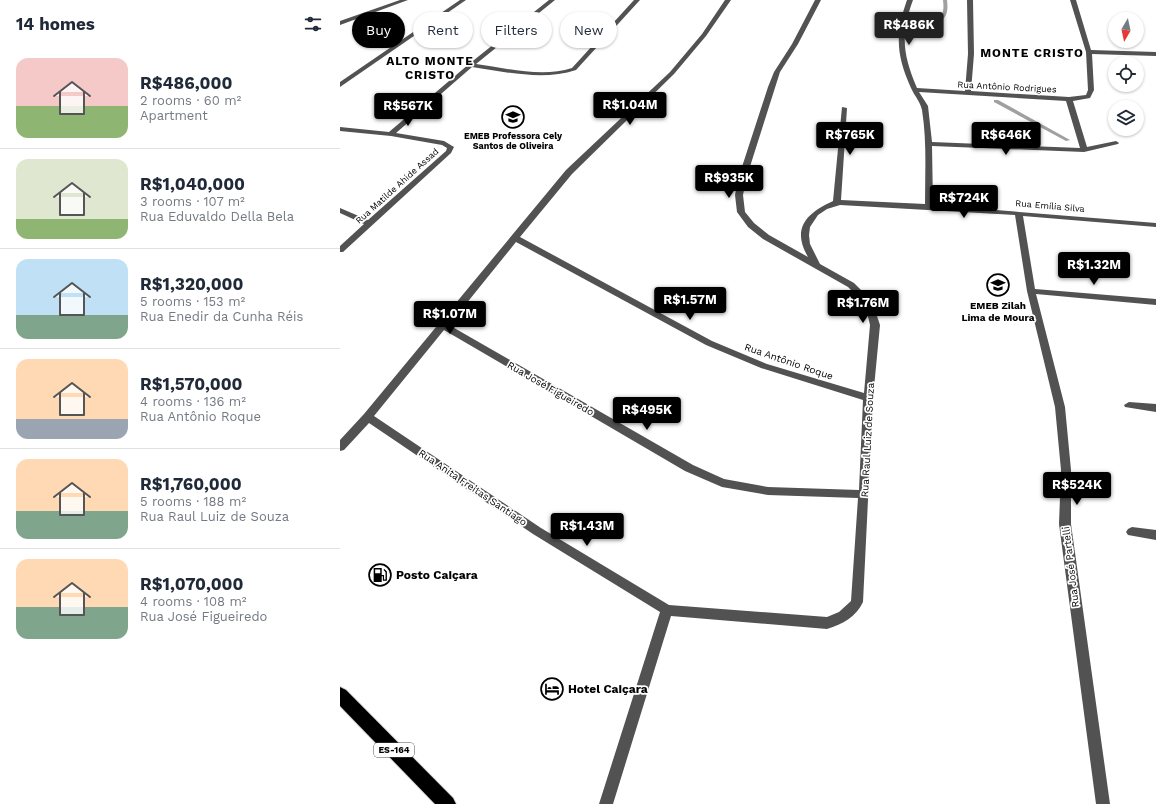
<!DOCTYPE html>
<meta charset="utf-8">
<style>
:root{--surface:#fff;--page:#f6f6f7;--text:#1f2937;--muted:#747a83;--line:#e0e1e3;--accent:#000}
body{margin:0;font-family:"Work Sans",sans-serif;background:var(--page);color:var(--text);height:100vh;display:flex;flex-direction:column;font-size:15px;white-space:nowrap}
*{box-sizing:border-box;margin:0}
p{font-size:13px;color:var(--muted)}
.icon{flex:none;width:22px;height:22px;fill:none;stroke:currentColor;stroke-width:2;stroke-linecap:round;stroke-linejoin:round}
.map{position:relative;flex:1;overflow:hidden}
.drawer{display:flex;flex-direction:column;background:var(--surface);width:340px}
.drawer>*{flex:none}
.top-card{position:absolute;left:12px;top:12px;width:380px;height:36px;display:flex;gap:8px}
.needle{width:26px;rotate:189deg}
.tools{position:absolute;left:768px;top:12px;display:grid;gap:8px}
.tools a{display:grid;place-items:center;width:36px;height:36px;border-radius:50%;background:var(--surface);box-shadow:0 1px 3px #0004;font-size:20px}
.price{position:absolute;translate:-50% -34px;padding:0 9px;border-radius:4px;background:var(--accent);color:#fff;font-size:13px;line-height:26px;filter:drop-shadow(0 1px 2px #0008)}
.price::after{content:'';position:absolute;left:50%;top:24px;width:12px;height:9px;margin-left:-6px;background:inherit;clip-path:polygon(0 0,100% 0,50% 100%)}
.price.selected{background:#222;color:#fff}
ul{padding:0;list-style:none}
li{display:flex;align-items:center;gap:12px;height:100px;padding:0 16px}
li+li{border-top:1px solid var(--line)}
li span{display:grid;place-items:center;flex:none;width:112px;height:80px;border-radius:12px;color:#555}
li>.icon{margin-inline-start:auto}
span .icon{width:48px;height:48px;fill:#fffc;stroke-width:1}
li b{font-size:17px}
h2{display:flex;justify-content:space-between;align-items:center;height:48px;padding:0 16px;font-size:17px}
.pill{padding:0 14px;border-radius:18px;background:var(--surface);box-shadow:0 1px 3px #0004;font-size:14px;line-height:36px}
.pill.selected{background:var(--accent);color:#fff}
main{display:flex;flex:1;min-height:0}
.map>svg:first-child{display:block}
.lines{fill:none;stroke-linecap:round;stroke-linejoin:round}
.stream{fill:#a0a0a0;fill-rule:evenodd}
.highway-casing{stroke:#dbdbdb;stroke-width:2}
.minor{fill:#525252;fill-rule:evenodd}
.highway{fill:#000;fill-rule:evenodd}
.labels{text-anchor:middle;stroke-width:3.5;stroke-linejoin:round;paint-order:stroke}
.far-street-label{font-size:9px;fill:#000;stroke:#fff}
.far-poi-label{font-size:9px;font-weight:bold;fill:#000;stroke:#fff}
.shield{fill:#fff;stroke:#4c4c4c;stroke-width:1}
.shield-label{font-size:9px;font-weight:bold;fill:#000}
.poi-label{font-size:10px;font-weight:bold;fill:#000;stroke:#fff}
.street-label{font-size:10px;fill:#000;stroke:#fff}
.far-district-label{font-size:12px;font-weight:bold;letter-spacing:1px;fill:#000;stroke:#fff}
.near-poi-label{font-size:12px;font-weight:bold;fill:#000;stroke:#fff;text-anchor:start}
</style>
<main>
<section class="drawer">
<h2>14 homes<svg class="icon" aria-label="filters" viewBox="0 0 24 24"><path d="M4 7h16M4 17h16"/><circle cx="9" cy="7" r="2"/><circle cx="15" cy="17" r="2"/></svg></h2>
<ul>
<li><span style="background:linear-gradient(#f6c9c9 60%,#8fb573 0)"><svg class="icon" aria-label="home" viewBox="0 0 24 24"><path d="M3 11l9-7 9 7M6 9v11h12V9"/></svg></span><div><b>R$486,000</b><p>2 rooms · 60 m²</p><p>Apartment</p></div></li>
<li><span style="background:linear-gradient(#dfe7d0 75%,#8fb573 0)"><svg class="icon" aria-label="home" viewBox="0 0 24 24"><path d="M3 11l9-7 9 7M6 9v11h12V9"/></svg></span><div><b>R$1,040,000</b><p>3 rooms · 107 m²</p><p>Rua Eduvaldo Della Bela</p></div></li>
<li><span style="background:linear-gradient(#bfe0f5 70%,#7fa58c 0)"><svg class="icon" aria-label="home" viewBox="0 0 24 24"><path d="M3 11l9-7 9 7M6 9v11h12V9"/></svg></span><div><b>R$1,320,000</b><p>5 rooms · 153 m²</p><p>Rua Enedir da Cunha Réis</p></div></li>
<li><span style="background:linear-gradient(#ffd9b3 75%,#9aa5b1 0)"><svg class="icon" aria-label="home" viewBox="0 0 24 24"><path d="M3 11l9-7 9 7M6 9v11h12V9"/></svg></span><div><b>R$1,570,000</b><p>4 rooms · 136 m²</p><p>Rua Antônio Roque</p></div></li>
<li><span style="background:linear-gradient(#ffd9b3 65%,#7fa58c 0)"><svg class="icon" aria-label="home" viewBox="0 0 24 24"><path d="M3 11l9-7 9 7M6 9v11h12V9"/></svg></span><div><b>R$1,760,000</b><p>5 rooms · 188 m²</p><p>Rua Raul Luiz de Souza</p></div></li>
<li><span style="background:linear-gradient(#ffd9b3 60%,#7fa58c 0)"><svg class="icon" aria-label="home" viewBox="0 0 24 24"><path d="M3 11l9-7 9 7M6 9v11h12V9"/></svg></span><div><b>R$1,070,000</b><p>4 rooms · 108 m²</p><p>Rua José Figueiredo</p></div></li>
</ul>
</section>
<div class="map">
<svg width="816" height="804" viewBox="0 0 816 804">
<rect width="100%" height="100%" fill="#fff"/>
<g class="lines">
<g class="stream">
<path d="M 603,0 L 607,0 C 608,9 608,17 599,22 L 597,21 C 604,14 604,9 603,0 Z"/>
<path d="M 654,100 L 658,100 L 730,140 L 726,141 L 654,102 Z"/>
</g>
<g class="highway-casing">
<path id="highway" d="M 0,687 L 6,690 L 113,798 L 116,804 L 95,804 L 0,706 Z"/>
</g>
<g class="minor">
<path d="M 60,0 L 68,0 L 0,25 L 0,21 Z"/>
<path d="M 120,0 L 126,0 L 0,87 L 0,82 Z"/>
<path d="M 209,0 L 215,0 L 136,64 C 166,68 202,78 232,68 L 294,0 L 300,0 L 236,70 C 203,81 166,72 132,67 L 56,133 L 104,141 L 114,147 L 111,153 L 3,252 L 0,252 L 0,246 L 24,224 L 0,213 L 0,208 L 28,220 L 106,151 L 107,148 L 102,145 L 51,136 L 0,131 L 0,127 L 49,132 L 129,64 Z"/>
<path d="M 385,0 L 391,0 L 366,36 L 334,74 L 232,174 L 180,237 L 372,341 L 427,364 L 524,393 L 530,325 L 525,304 L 508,287 L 423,239 L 408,227 L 397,212 L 395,195 L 399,176 L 428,87 L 434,72 L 452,44 L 475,0 L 481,0 L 458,44 L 440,72 L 407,176 L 403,195 L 405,212 L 414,223 L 429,235 L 468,257 C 451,228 467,213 493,201 L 502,107 L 507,108 L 501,200 L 585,204 C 585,173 587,141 582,110 C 580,101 574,95 571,88 C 556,55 555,34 567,0 L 573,0 C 560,35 563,55 577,88 L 625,91 L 628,54 L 627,0 L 633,0 L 634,54 L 631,91 L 729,97 L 746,95 L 748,90 L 746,52 L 730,0 L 736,0 L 751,50 L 816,52 L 816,56 L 752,54 L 754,90 L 750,98 L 733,101 L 747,147 L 776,141 L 779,143 L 778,144 L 744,152 L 592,146 L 593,205 L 816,223 L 816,227 L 683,216 L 695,289 L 816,299 L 816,305 L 696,294 L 725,407 L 731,470 L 731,524 L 770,804 L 756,804 L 719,524 L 721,470 L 715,407 L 687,291 L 675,215 L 500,205 L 487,209 L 478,215 L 470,227 L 469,235 L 470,244 L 480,264 L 514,283 L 532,301 L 540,325 L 533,398 L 523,602 C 516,617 503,624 487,629 L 331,616 L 273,804 L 259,804 L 320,612 L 193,534 L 29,423 L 4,450 L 0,451 L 0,440 L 24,414 L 226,170 L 330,72 L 362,34 ZM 579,92 L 726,101 L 740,148 L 592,142 L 588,106 ZM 176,242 L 366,345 L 421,368 L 523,400 L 519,490 L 428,487 L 384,479 L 353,465 L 109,325 ZM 104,330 L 345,471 L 382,487 L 428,495 L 518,498 L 511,601 L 499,612 L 487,617 L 329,605 L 201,528 L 34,416 Z"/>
<path d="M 789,402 L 816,404 L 816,412 L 785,407 L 784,405 Z"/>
<path d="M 792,527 L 816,530 L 816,540 L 788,535 L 786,532 L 788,529 Z"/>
</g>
<use href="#highway" class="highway"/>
</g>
<defs>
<g id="school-ring" transform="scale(1.15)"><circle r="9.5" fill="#fff" stroke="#000" stroke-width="1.5"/><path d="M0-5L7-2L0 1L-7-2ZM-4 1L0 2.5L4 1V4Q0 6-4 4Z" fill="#000"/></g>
<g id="fuel-ring" transform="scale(1.15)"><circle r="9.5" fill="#fff" stroke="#000" stroke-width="1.5"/><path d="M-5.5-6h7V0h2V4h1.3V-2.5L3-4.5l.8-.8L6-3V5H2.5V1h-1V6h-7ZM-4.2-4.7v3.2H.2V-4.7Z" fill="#000"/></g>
<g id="hotel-ring" transform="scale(1.15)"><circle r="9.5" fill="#fff" stroke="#000" stroke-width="1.5"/><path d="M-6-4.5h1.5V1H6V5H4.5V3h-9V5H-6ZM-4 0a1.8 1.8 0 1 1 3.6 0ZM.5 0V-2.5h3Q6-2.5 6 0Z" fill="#000"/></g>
</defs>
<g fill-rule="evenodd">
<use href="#school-ring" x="173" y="117"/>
<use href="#school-ring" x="658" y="285"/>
<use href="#fuel-ring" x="40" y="575"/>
<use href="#hotel-ring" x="212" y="689"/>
</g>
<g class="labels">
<g class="far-street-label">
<text transform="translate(667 87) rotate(3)" y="3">Rua Antônio Rodrigues</text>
<text transform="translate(57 186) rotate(-42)" y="3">Rua Matilde Ahide Assad</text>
<text transform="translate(710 206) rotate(5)" y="3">Rua Emília Silva</text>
</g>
<g class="far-poi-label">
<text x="173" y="139">EMEB Professora Cely<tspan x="173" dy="10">Santos de Oliveira</tspan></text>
</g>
<rect class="shield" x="34" y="743" width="40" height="14" rx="3"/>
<g class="shield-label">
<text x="54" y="753">ES-164</text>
</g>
<g class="poi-label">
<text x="658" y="309">EMEB Zilah<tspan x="658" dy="12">Lima de Moura</tspan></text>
</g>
<g class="street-label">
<text transform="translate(449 361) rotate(19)" y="4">Rua Antônio Roque</text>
<text transform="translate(211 388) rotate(30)" y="4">Rua José Figueiredo</text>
<text transform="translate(527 440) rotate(-87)" y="4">Rua Raul Luiz de Souza</text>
<text transform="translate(133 487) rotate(34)" y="4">Rua Anita Freitas Santiago</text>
<text transform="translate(730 567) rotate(-97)" y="4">Rua José Partelli</text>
</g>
<g class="far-district-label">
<text x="692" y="57">MONTE CRISTO</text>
<text x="90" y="65">ALTO MONTE<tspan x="90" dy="14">CRISTO</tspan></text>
</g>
<g class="near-poi-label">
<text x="56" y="579">Posto Caiçara</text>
<text x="228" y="693">Hotel Caiçara</text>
</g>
</g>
</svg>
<div class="tools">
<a><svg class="needle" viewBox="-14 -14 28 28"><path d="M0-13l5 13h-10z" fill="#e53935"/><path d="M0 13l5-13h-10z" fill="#747a83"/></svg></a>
<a><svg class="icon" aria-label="locate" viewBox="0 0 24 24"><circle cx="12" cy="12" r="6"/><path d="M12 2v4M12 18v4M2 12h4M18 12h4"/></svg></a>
<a><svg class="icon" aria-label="layers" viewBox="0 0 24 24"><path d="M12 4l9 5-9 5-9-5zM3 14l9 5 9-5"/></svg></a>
</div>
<b class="price selected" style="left:569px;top:46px">R$486K</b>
<b class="price" style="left:290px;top:126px">R$1.04M</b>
<b class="price" style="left:68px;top:127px">R$567K</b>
<b class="price" style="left:510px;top:156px">R$765K</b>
<b class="price" style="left:666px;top:156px">R$646K</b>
<b class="price" style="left:389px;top:199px">R$935K</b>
<b class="price" style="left:624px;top:219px">R$724K</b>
<b class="price" style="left:754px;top:286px">R$1.32M</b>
<b class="price" style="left:350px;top:321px">R$1.57M</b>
<b class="price" style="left:523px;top:324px">R$1.76M</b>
<b class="price" style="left:110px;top:335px">R$1.07M</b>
<b class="price" style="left:307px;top:431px">R$495K</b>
<b class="price" style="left:737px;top:506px">R$524K</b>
<b class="price" style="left:247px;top:547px">R$1.43M</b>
<div class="top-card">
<a class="pill selected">Buy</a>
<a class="pill">Rent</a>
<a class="pill">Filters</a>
<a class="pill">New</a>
</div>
</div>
</main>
